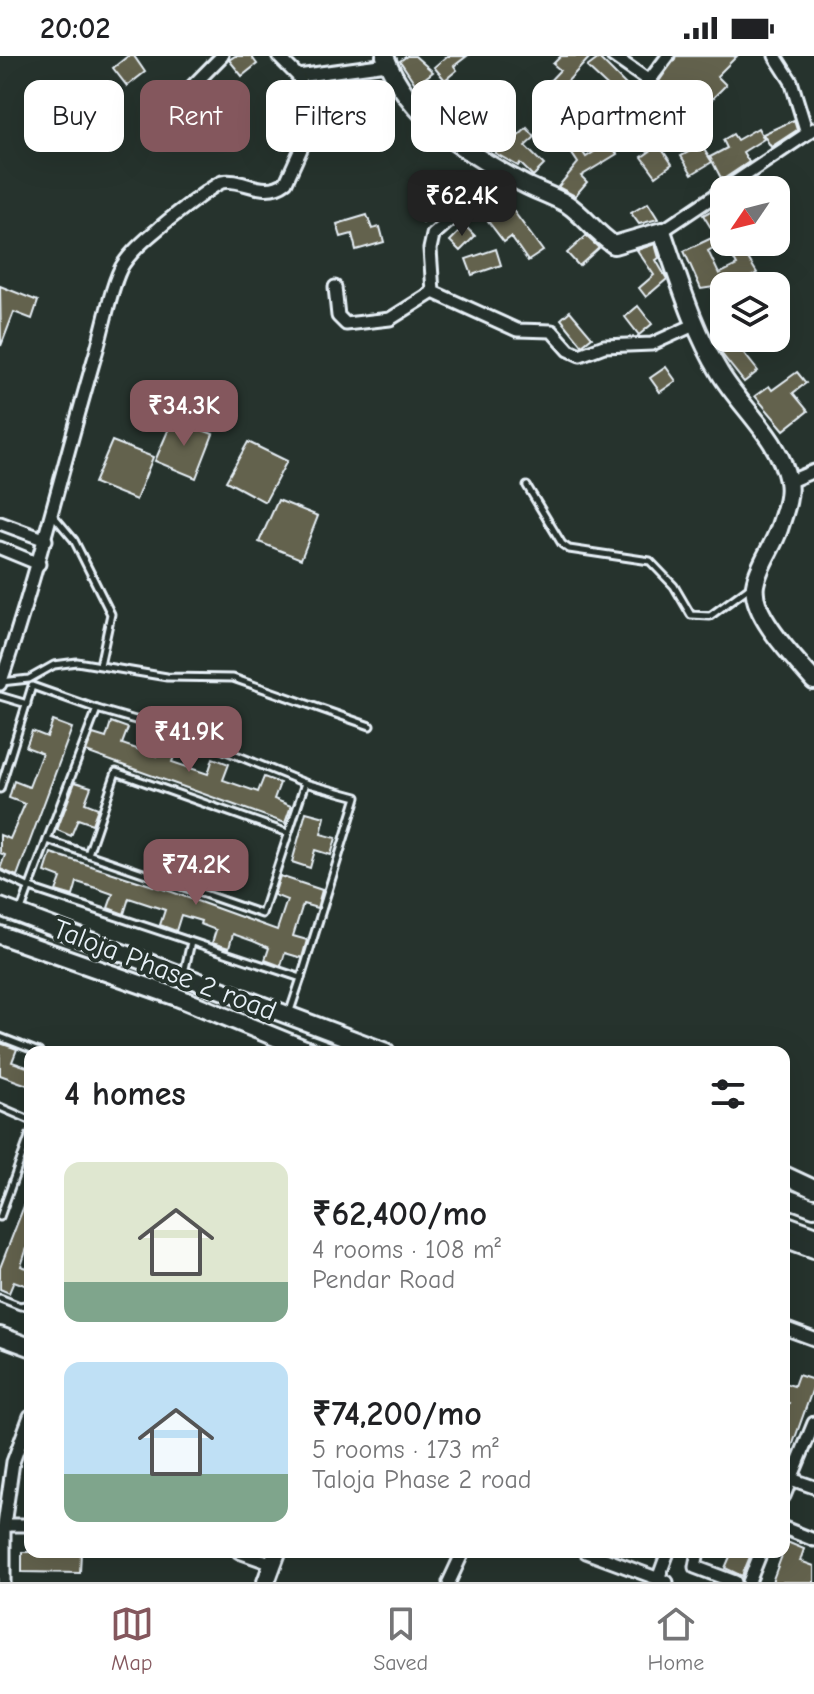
<!DOCTYPE html>
<meta charset="utf-8">
<style>
:root{--surface:#fff;--page:#f6f6f6;--text:#202124;--muted:#757577;--line:#e0e0e0;--accent:#84575d}
body{margin:0;font-family:"Comic Neue",sans-serif;background:var(--page);color:var(--text);height:100vh;display:flex;flex-direction:column;font-size:30px;white-space:nowrap}
*{box-sizing:border-box;margin:0}
p{font-size:26px;color:var(--muted)}
.icon{flex:none;width:44px;height:44px;fill:none;stroke:currentColor;stroke-width:2;stroke-linecap:round;stroke-linejoin:round}
.map{position:relative;flex:1;overflow:hidden}
.details{position:absolute;left:24px;top:990px;width:766px;height:512px;display:flex;flex-direction:column;background:var(--surface);border-radius:16px;box-shadow:0 8px 32px #0002}
.details>*{flex:none}
.top-card{position:absolute;left:24px;top:24px;width:766px;height:72px;display:flex;gap:16px}
.needle{width:52px;rotate:235deg}
.tools{position:absolute;left:710px;top:120px;display:grid;gap:16px}
.tools a{display:grid;place-items:center;width:80px;height:80px;border-radius:16px;background:var(--surface);box-shadow:0 8px 32px #0002;font-size:40px}
.price{position:absolute;translate:-50% -68px;padding:0 18px;border-radius:16px;background:var(--accent);color:#fff;font-size:26px;line-height:52px;filter:drop-shadow(0 2px 4px #0008)}
.price::after{content:'';position:absolute;left:50%;top:48px;width:24px;height:18px;margin-left:-12px;background:inherit;clip-path:polygon(0 0,100% 0,50% 100%)}
.price.selected{background:#222;color:#fff}
ul{padding:0;list-style:none}
li{display:flex;align-items:center;gap:24px;height:200px;padding:0 40px}
li span{display:grid;place-items:center;flex:none;width:224px;height:160px;border-radius:16px;color:#555}
li>.icon{margin-inline-start:auto}
span .icon{width:96px;height:96px;fill:#fffc;stroke-width:1}
li b{font-size:34px}
h2{display:flex;justify-content:space-between;align-items:center;height:96px;padding:0 40px;font-size:34px}
.tag{padding:0 28px;border-radius:16px;background:var(--surface);box-shadow:0 8px 32px #0002;font-size:28px;line-height:72px}
.tag.selected{background:var(--accent);color:#fff}
.status{display:flex;justify-content:space-between;align-items:center;height:56px;padding:0 40px;background:var(--surface);direction:ltr}
.status svg{height:22px;fill:currentColor}
.dock{display:flex;justify-content:space-around;align-items:center;height:112px;border-top:2px solid var(--line);background:var(--surface);font-size:22px;color:var(--muted)}
.dock a{display:grid;justify-items:center;gap:4px}
.dock .selected{color:var(--accent)}
.map>svg:first-child{display:block}
.building{fill:#63624d;stroke:#e8f1f8;stroke-width:2;fill-rule:evenodd}
.lines{fill:none;stroke-linecap:round;stroke-linejoin:round}
.lane-casing{stroke:#e8f1f8;stroke-width:11}
.street-casing{stroke:#e8f1f8;stroke-width:17}
.secondary-casing{stroke:#e8f1f8;stroke-width:22}
.lane{stroke:#26332d;stroke-width:5}
.street{stroke:#26332d;stroke-width:11}
.secondary{stroke:#26332d;stroke-width:16}
.labels{text-anchor:middle;stroke-width:8;stroke-linejoin:round;paint-order:stroke}
.street-label{font-size:28px;fill:#e8f1f8;stroke:#26332d}
</style>
<div class="status"><b>20:02</b><svg viewBox="0 0 49 12"><path d="M0 12V9h3v3zM5 12V6h3v6zM10 12V3h3v9zM15 12V0h3v12zM26 1h20v11H26zM47 4h2v5h-2z"/></svg></div>
<div class="map">
<svg width="814" height="1526" viewBox="0 0 814 1526">
<rect width="100%" height="100%" fill="#26332d"/>
<filter id="ink" filterUnits="userSpaceOnUse"><feTurbulence type="fractalNoise" baseFrequency=".0125" numOctaves="2"/><feDisplacementMap in="SourceGraphic" scale="16" xChannelSelector="R" yChannelSelector="G"/><feConvolveMatrix kernelMatrix="1 2 1 2 8 2 1 2 1" color-interpolation-filters="sRGB"/></filter>
<g filter="url(#ink)">
<g class="building">
<path d="M 128,0 L 134,0 L 145,16 L 127,30 L 113,12 Z"/>
<path d="M 235,0 L 251,0 L 257,8 L 242,20 L 229,4 Z"/>
<path d="M 407,0 L 415,0 L 433,16 L 416,29 L 400,5 Z"/>
<path d="M 447,0 L 467,0 L 454,10 L 457,14 L 445,24 L 434,11 Z"/>
<path d="M 561,0 L 591,0 L 553,41 L 543,32 L 560,14 L 553,8 Z"/>
<path d="M 676,0 L 737,0 L 717,20 L 726,29 L 709,46 L 700,37 L 679,57 L 671,48 L 644,70 L 628,53 L 624,57 L 610,44 L 616,38 L 587,11 L 599,2 L 638,41 L 656,30 Z"/>
<path d="M 551,48 L 565,65 L 562,67 L 576,82 L 570,89 L 540,57 Z"/>
<path d="M 189,51 L 206,65 L 192,81 L 175,68 Z"/>
<path d="M 794,64 L 797,74 L 771,91 L 763,78 Z"/>
<path d="M 527,72 L 535,81 L 525,90 L 544,109 L 533,120 L 520,107 L 518,110 L 495,97 L 509,79 L 515,83 Z"/>
<path d="M 758,72 L 764,83 L 743,96 L 749,106 L 722,124 L 710,101 L 727,92 L 723,84 L 733,78 L 737,84 Z"/>
<path d="M 576,86 L 586,101 L 609,86 L 617,98 L 581,120 L 587,126 L 575,140 L 558,131 L 578,107 L 568,92 Z"/>
<path d="M 659,89 L 672,108 L 656,120 L 642,101 Z"/>
<path d="M 701,89 L 712,106 L 692,118 L 681,100 Z"/>
<path d="M 435,139 L 448,152 L 436,165 L 431,160 L 423,167 L 415,159 Z"/>
<path d="M 648,147 L 658,163 L 639,168 L 631,157 Z"/>
<path d="M 509,149 L 543,195 L 528,205 L 511,181 L 504,186 L 488,165 Z"/>
<path d="M 718,151 L 724,161 L 724,186 L 738,186 L 757,217 L 740,227 L 701,233 L 684,195 L 716,180 L 703,159 ZM 724,186 L 737,209 L 719,218 L 708,195 L 720,188 L 724,195 Z"/>
<path d="M 367,159 L 372,173 L 380,171 L 384,186 L 356,194 L 352,178 L 341,181 L 337,168 Z"/>
<path d="M 465,170 L 475,180 L 460,195 L 450,185 Z"/>
<path d="M 586,180 L 599,192 L 579,210 L 567,197 Z"/>
<path d="M 655,188 L 659,202 L 656,204 L 667,223 L 646,241 L 639,232 L 654,219 L 637,194 Z"/>
<path d="M 496,193 L 501,209 L 472,219 L 466,203 Z"/>
<path d="M 0,230 L 38,245 L 32,263 L 14,256 L 1,290 Z"/>
<path d="M 638,250 L 652,268 L 639,279 L 625,261 Z"/>
<path d="M 570,255 L 592,281 L 582,289 L 561,263 Z"/>
<path d="M 735,286 L 758,315 L 744,326 L 721,297 Z"/>
<path d="M 666,311 L 676,325 L 660,336 L 650,322 Z"/>
<path d="M 797,316 L 806,327 L 793,337 L 808,355 L 784,374 L 755,340 L 769,330 L 772,334 Z"/>
<path d="M 173,363 L 213,378 L 196,422 L 155,405 Z"/>
<path d="M 112,385 L 153,401 L 136,444 L 94,427 Z"/>
<path d="M 248,386 L 287,405 L 265,446 L 226,425 Z"/>
<path d="M 278,444 L 318,460 L 301,503 L 259,486 Z"/>
<path d="M 53,665 L 72,672 L 17,820 L 0,813 L 5,799 L 0,797 L 0,779 L 10,783 L 25,748 L 9,742 L 14,725 L 29,731 L 42,697 L 26,691 L 32,675 L 47,681 Z"/>
<path d="M 111,666 L 128,672 L 122,688 L 157,700 L 162,684 L 178,690 L 172,706 L 208,718 L 213,702 L 229,708 L 223,724 L 258,736 L 264,721 L 280,727 L 274,743 L 291,750 L 285,767 L 86,696 L 93,678 L 106,682 Z"/>
<path d="M 75,726 L 91,731 L 85,747 L 98,752 L 92,768 L 78,763 L 71,780 L 57,774 Z"/>
<path d="M 306,756 L 325,761 L 321,778 L 336,782 L 331,799 L 315,794 L 310,812 L 292,806 Z"/>
<path d="M 51,797 L 172,836 L 277,874 L 287,844 L 274,839 L 280,820 L 322,834 L 317,852 L 303,848 L 293,880 L 307,884 L 302,902 L 285,897 L 281,910 L 265,904 L 269,892 L 253,885 L 233,878 L 229,892 L 212,887 L 216,874 L 200,868 L 201,865 L 181,859 L 176,875 L 160,869 L 165,854 L 129,842 L 124,858 L 108,852 L 113,838 L 96,832 L 77,826 L 73,840 L 56,835 L 61,822 L 45,816 Z"/>
<path d="M 0,987 L 17,993 L 12,1006 L 30,1012 L 30,1030 L 0,1019 Z"/>
<path d="M 29,1137 L 30,1183 L 21,1210 L 30,1213 L 30,1231 L 14,1225 L 9,1237 L 0,1233 L 0,1212 Z"/>
<path d="M 798,1319 L 814,1324 L 814,1329 L 785,1410 L 784,1359 L 789,1347 L 784,1345 L 784,1327 L 794,1330 Z"/>
<path d="M 787,1486 L 804,1493 L 800,1505 L 814,1510 L 814,1526 L 772,1526 Z"/>
<path d="M 22,1496 L 81,1496 L 80,1517 L 22,1516 Z"/>
<path d="M 732,1496 L 752,1496 L 742,1520 L 725,1512 Z"/>
</g>
<g class="lines">
<g class="lane-casing">
<g id="lane">
<path d="M 527,430 L 562,488 L 569,493 L 650,505 L 674,530 L 691,559 L 710,560 L 751,530"/>
<path d="M 53,459 L 74,484 L 111,558 L 100,609"/>
<path d="M 1,626 L 29,623 L 54,609 L 77,606 L 167,621 L 233,622 L 370,670"/>
<path d="M 0,640 L 27,648"/>
<path d="M 0,733 L 32,630 L 97,653"/>
<path d="M 88,798 L 116,716 L 288,777"/>
<path d="M 0,818 L 30,832 L 301,922 L 357,741 L 305,727"/>
<path d="M 20,857 L 47,784 L 262,858 L 305,727 L 184,678 L 97,653 L 47,784"/>
<path d="M 184,917 L 191,886"/>
<path d="M 289,958 L 301,922"/>
<path d="M 0,981 L 39,996"/>
<path d="M 0,1051 L 30,1064"/>
<path d="M 0,1161 L 30,1078"/>
<path d="M 0,1242 L 20,1250 L 30,1248"/>
</g>
</g>
<g class="street-casing">
<g id="street">
<path d="M 278,0 L 298,20 L 387,8"/>
<path d="M 613,0 L 649,25 L 668,0"/>
<path d="M 775,0 L 791,25 L 807,77"/>
<path d="M 155,68 L 222,0"/>
<path d="M 458,157 L 433,179 L 430,193 L 433,236 L 517,274 L 552,275 L 569,294 L 580,299 L 604,290 L 652,288 L 694,269"/>
<path d="M 662,175 L 814,73"/>
<path d="M 335,231 L 338,260 L 346,268 L 390,263 L 433,236"/>
<path d="M 788,426 L 814,415"/>
<path d="M 0,467 L 46,484"/>
<path d="M 0,492 L 39,508"/>
<path d="M 0,628 C 37,520 63,409 95,300 C 102,279 112,223 124,207 C 132,195 147,182 158,173 C 168,164 213,129 222,126 C 241,121 264,143 286,126 L 311,71 L 313,57 L 298,20"/>
<path d="M 784,1272 L 814,1283"/>
<path d="M 791,1423 L 814,1431"/>
<path d="M 784,1440 L 814,1367"/>
<path d="M 4,1469 L 30,1469"/>
<path d="M 784,1472 L 814,1484"/>
<path d="M 239,1496 L 273,1508"/>
<path d="M 586,1496 L 667,1526"/>
<path d="M 698,1496 L 695,1511 L 735,1526"/>
<path d="M 658,1523 L 668,1496"/>
<path d="M 4,1526 L 4,1469 L 13,1406 L 30,1360"/>
<path d="M 449,1526 L 463,1496"/>
<path d="M 749,1526 L 761,1496"/>
</g>
</g>
<g class="secondary-casing">
<g id="secondary">
<path d="M 385,0 C 408,62 467,97 522,127 C 537,135 553,140 567,148 C 584,159 596,178 614,189 L 662,175 C 679,224 693,273 720,317 C 741,352 780,383 788,425 C 791,441 784,457 779,473 C 773,491 758,510 755,529 C 750,558 796,604 814,625"/>
<path d="M 0,851 L 386,996"/>
<path d="M 0,879 L 177,941 L 312,996"/>
<path d="M 784,1119 L 814,1133"/>
<path d="M 784,1141 L 814,1152"/>
<path d="M 784,1168 L 814,1179"/>
<path d="M 784,1182 L 814,1193"/>
<path d="M 0,1280 L 30,1291"/>
<path d="M 266,1526 L 277,1496"/>
</g>
</g>
<use href="#lane" class="lane"/>
<use href="#street" class="street"/>
<use href="#secondary" class="secondary"/>
</g>
</g>
<g class="labels">
<g class="street-label">
<text transform="translate(165 913) rotate(21)" y="10">Taloja Phase 2 road</text>
</g>
</g>
</svg>
<div class="tools">
<a><svg class="needle" viewBox="-14 -14 28 28"><path d="M0-13l5 13h-10z" fill="#e53935"/><path d="M0 13l5-13h-10z" fill="#757577"/></svg></a>
<a><svg class="icon" aria-label="layers" viewBox="0 0 24 24"><path d="M12 4l9 5-9 5-9-5zM3 14l9 5 9-5"/></svg></a>
</div>
<b class="price selected" style="left:462px;top:182px">₹62.4K</b>
<b class="price" style="left:184px;top:392px">₹34.3K</b>
<b class="price" style="left:189px;top:718px">₹41.9K</b>
<b class="price" style="left:196px;top:851px">₹74.2K</b>
<div class="top-card">
<a class="tag">Buy</a>
<a class="tag selected">Rent</a>
<a class="tag">Filters</a>
<a class="tag">New</a>
<a class="tag">Apartment</a>
</div>
<section class="details">
<h2>4 homes<svg class="icon" aria-label="filters" viewBox="0 0 24 24"><path d="M4 7h16M4 17h16"/><circle cx="9" cy="7" r="2"/><circle cx="15" cy="17" r="2"/></svg></h2>
<ul>
<li><span style="background:linear-gradient(#dfe7d0 75%,#7fa58c 0)"><svg class="icon" aria-label="home" viewBox="0 0 24 24"><path d="M3 11l9-7 9 7M6 9v11h12V9"/></svg></span><div><b>₹62,400/mo</b><p>4 rooms · 108 m²</p><p>Pendar Road</p></div></li>
<li><span style="background:linear-gradient(#bfe0f5 70%,#7fa58c 0)"><svg class="icon" aria-label="home" viewBox="0 0 24 24"><path d="M3 11l9-7 9 7M6 9v11h12V9"/></svg></span><div><b>₹74,200/mo</b><p>5 rooms · 173 m²</p><p>Taloja Phase 2 road</p></div></li>
</ul>
</section>
</div>
<nav class="dock">
<a class="selected"><svg class="icon" aria-label="map" viewBox="0 0 24 24"><path d="M3 6l6-2 6 2 6-2v14l-6 2-6-2-6 2zM9 4v14M15 6v14"/></svg>Map</a>
<a><svg class="icon" aria-label="saved" viewBox="0 0 24 24"><path d="M7 4h10v16l-5-4-5 4z"/></svg>Saved</a>
<a><svg class="icon" aria-label="home" viewBox="0 0 24 24"><path d="M3 11l9-7 9 7M6 9v11h12V9"/></svg>Home</a>
</nav>
